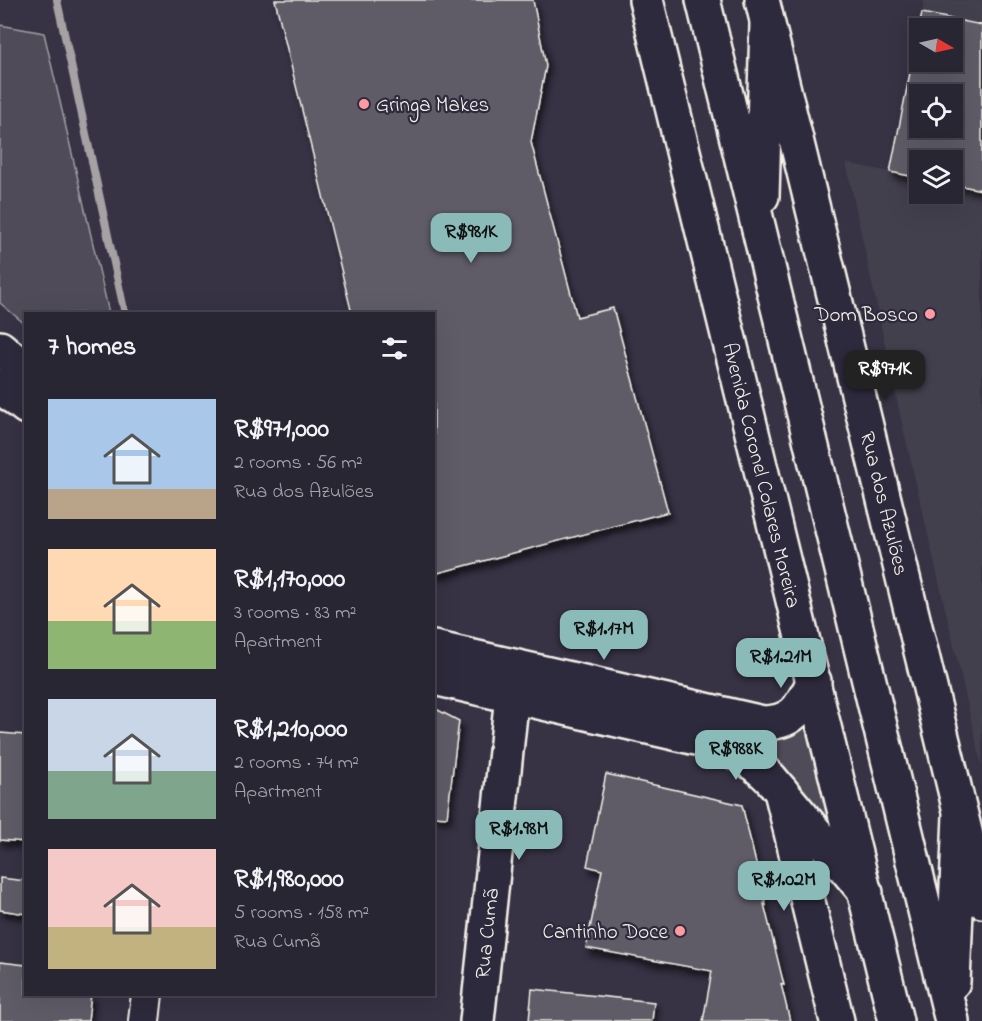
<!DOCTYPE html>
<meta charset="utf-8">
<style>
:root{--surface:#292633;--page:#312e3b;--text:#f1f3f6;--muted:#a5a5ac;--line:#45434e;--accent:#8bbbb9}
body{margin:0;font-family:"Indie Flower",sans-serif;background:var(--page);color:var(--text);height:100vh;display:flex;flex-direction:column;font-size:22px;white-space:nowrap}
*{box-sizing:border-box;margin:0}
p{font-size:20px;color:var(--muted)}
.icon{flex:none;width:33px;height:33px;fill:none;stroke:currentColor;stroke-width:2;stroke-linecap:round;stroke-linejoin:round}
.map{position:relative;flex:1;overflow:hidden}
.details{position:absolute;left:24px;top:312px;width:411px;height:684px;display:flex;flex-direction:column;background:var(--surface);border-radius:0px;box-shadow:0 6px 24px #0002,0 0 0 2px var(--line)}
.details>*{flex:none}
.needle{width:39px;rotate:99deg}
.tools{position:absolute;left:909px;top:18px;display:grid;gap:12px}
.tools a{display:grid;place-items:center;width:54px;height:54px;border-radius:0px;background:var(--surface);box-shadow:0 6px 24px #0002,0 0 0 2px var(--line);font-size:30px}
.price{position:absolute;translate:-50% -51px;padding:0 14px;border-radius:12px;background:var(--accent);color:#111;font-size:20px;line-height:39px;filter:drop-shadow(0 2px 3px #0008)}
.price::after{content:'';position:absolute;left:50%;top:36px;width:18px;height:14px;margin-left:-9px;background:inherit;clip-path:polygon(0 0,100% 0,50% 100%)}
.price.current{background:#222;color:#fff}
ul{padding:0;list-style:none}
li{display:flex;align-items:center;gap:18px;height:150px;padding:0 24px}
li span{display:grid;place-items:center;flex:none;width:168px;height:120px;border-radius:0px;color:#555}
li>.icon{margin-inline-start:auto}
span .icon{width:72px;height:72px;fill:#fffc;stroke-width:1}
li b{font-size:26px}
h2{display:flex;justify-content:space-between;align-items:center;height:72px;padding:0 24px;font-size:26px}
.map>svg:first-child{display:block}
.built{fill:#433f4e}
.green{fill:#504b59;stroke:#a29ea0;stroke-width:1.5}
.lines{fill:none;stroke-linecap:round;stroke-linejoin:round}
.stream{stroke:#a6a2a4;stroke-width:8}
.building{fill:#5f5c67;stroke:#f4f1e8;stroke-width:1.5;fill-rule:evenodd;filter:url(#shadow)}
.minor-casing{stroke:#f4f1e8;stroke-width:34}
.tertiary-casing{stroke:#f4f1e8;stroke-width:38}
.secondary-casing{stroke:#f4f1e8;stroke-width:38}
.primary-casing{stroke:#f4f1e8;stroke-width:38}
.minor{stroke:#2f2a3d;stroke-width:30}
.tertiary{stroke:#2f2a3d;stroke-width:33}
.secondary{stroke:#2f2a3d;stroke-width:33}
.primary{stroke:#2f2a3d;stroke-width:33}
.poi-dot{fill:#ff9aa2;stroke:#2f2a3d;stroke-width:2}
.labels{text-anchor:middle;stroke-width:4.5;stroke-linejoin:round;paint-order:stroke}
.poi-label{font-size:21px;fill:#f4f1e8;stroke:#2f2a3d;text-anchor:end}
.street-label{font-size:21px;fill:#f4f1e8;stroke:#2f2a3d}
</style>
<div class="map">
<svg width="982" height="1021" viewBox="0 0 982 1021">
<defs>
<filter id="shadow"><feDropShadow dx="3.5" dy="6" stdDeviation="3" flood-color="#0009"/></filter>
</defs>
<rect width="100%" height="100%" fill="#373244"/>
<filter id="ink" filterUnits="userSpaceOnUse"><feTurbulence type="fractalNoise" baseFrequency=".0167" numOctaves="2"/><feDisplacementMap in="SourceGraphic" scale="12" xChannelSelector="R" yChannelSelector="G"/><feConvolveMatrix kernelMatrix="1 2 1 2 8 2 1 2 1" color-interpolation-filters="sRGB"/></filter>
<g filter="url(#ink)">
<g class="built">
<path d="M 924,0 L 982,0 L 982,25 L 922,13 Z"/>
<path d="M 846,163 L 919,178 L 920,194 L 952,194 L 953,184 L 982,190 L 982,767 L 901,419 Z"/>
</g>
<g class="green">
<path d="M 0,25 L 44,33 L 109,313 L 26,314 L 25,324 L 0,303 Z"/>
<path d="M 807,721 L 837,835 L 766,744 L 744,732 Z"/>
</g>
<g class="lines">
<path class="stream" d="M 57,0 L 125,314"/>
</g>
<g class="building">
<path d="M 275,0 L 533,0 L 546,66 L 531,142 L 538,169 L 577,317 L 613,308 L 668,512 L 434,574 L 434,314 L 352,314 Z"/>
<path d="M 922,13 L 982,25 L 982,190 L 952,184 L 952,160 L 920,160 L 920,178 L 890,172 ZM 920,28 L 952,28 L 952,62 L 920,62 ZM 920,94 L 952,94 L 952,128 L 920,128 Z"/>
<path d="M 434,708 L 459,721 L 447,817 L 434,816 Z"/>
<path d="M 0,733 L 26,735 L 26,842 L 0,840 Z"/>
<path d="M 606,774 L 742,805 L 766,905 L 764,904 L 784,985 L 781,984 L 790,1021 L 703,1021 L 712,971 L 586,948 L 602,870 L 587,866 Z"/>
<path d="M 0,878 L 26,881 L 26,914 L 0,910 Z"/>
<path d="M 0,962 L 26,965 L 26,994 L 91,994 L 88,1021 L 0,1021 Z"/>
<path d="M 532,989 L 654,1002 L 652,1021 L 529,1021 Z"/>
</g>
<g class="lines">
<g class="minor-casing">
<path id="minor" d="M 144,1021 L 147,994"/>
</g>
<g class="tertiary-casing">
<g id="tertiary">
<path d="M 781,791 L 837,1021"/>
<path id="s1" d="M 477,1021 L 515,668"/>
</g>
</g>
<g class="secondary-casing">
<g id="secondary">
<path id="s2" d="M 762,0 L 982,901"/>
<path d="M 0,348 L 26,370"/>
<path d="M 0,386 L 26,407"/>
<path d="M 434,648 L 763,723 C 795,723 801,706 814,681"/>
<path d="M 434,678 L 709,741 C 734,749 753,761 771,779 L 866,893"/>
</g>
</g>
<g class="primary-casing">
<g id="primary">
<path id="s3" d="M 646,0 L 896,1021"/>
<path d="M 703,0 L 952,1021"/>
<path d="M 762,196 L 767,24"/>
<path d="M 953,982 L 960,815"/>
</g>
</g>
<use href="#minor" class="minor"/>
<use href="#tertiary" class="tertiary"/>
<use href="#secondary" class="secondary"/>
<use href="#primary" class="primary"/>
</g>
</g>
<g class="poi-dot">
<circle cx="364" cy="104" r="6"/>
<circle cx="930" cy="314" r="6"/>
<circle cx="680" cy="931" r="6"/>
</g>
<g class="labels">
<g class="poi-label">
<text x="376" y="111" text-anchor="start">Gringa Makes</text>
<text x="918" y="321">Dom Bosco</text>
<text x="668" y="938">Cantinho Doce</text>
</g>
<g class="street-label">
<text dy="7" stroke="none"><textPath href="#s3" startOffset="489">Avenida Coronel Colares Moreira</textPath></text>
<text dy="7" stroke="none"><textPath href="#s2" startOffset="518">Rua dos Azulões</textPath></text>
<text dy="7" stroke="none"><textPath href="#s1" startOffset="88">Rua Cumã</textPath></text>
</g>
</g>
</svg>
<div class="tools">
<a><svg class="needle" viewBox="-14 -14 28 28"><path d="M0-13l5 13h-10z" fill="#e53935"/><path d="M0 13l5-13h-10z" fill="#a5a5ac"/></svg></a>
<a><svg class="icon" aria-label="locate" viewBox="0 0 24 24"><circle cx="12" cy="12" r="6"/><path d="M12 2v4M12 18v4M2 12h4M18 12h4"/></svg></a>
<a><svg class="icon" aria-label="layers" viewBox="0 0 24 24"><path d="M12 4l9 5-9 5-9-5zM3 14l9 5 9-5"/></svg></a>
</div>
<b class="price" style="left:471px;top:264px">R$981K</b>
<b class="price current" style="left:885px;top:401px">R$971K</b>
<b class="price" style="left:604px;top:661px">R$1.17M</b>
<b class="price" style="left:781px;top:689px">R$1.21M</b>
<b class="price" style="left:736px;top:781px">R$988K</b>
<b class="price" style="left:519px;top:861px">R$1.98M</b>
<b class="price" style="left:784px;top:912px">R$1.02M</b>
<section class="details">
<h2>7 homes<svg class="icon" aria-label="filters" viewBox="0 0 24 24"><path d="M4 7h16M4 17h16"/><circle cx="9" cy="7" r="2"/><circle cx="15" cy="17" r="2"/></svg></h2>
<ul>
<li><span style="background:linear-gradient(#a9c7e8 75%,#b9a48a 0)"><svg class="icon" aria-label="home" viewBox="0 0 24 24"><path d="M3 11l9-7 9 7M6 9v11h12V9"/></svg></span><div><b>R$971,000</b><p>2 rooms · 56 m²</p><p>Rua dos Azulões</p></div></li>
<li><span style="background:linear-gradient(#ffd9b3 60%,#8fb573 0)"><svg class="icon" aria-label="home" viewBox="0 0 24 24"><path d="M3 11l9-7 9 7M6 9v11h12V9"/></svg></span><div><b>R$1,170,000</b><p>3 rooms · 83 m²</p><p>Apartment</p></div></li>
<li><span style="background:linear-gradient(#c9d6e8 60%,#7fa58c 0)"><svg class="icon" aria-label="home" viewBox="0 0 24 24"><path d="M3 11l9-7 9 7M6 9v11h12V9"/></svg></span><div><b>R$1,210,000</b><p>2 rooms · 74 m²</p><p>Apartment</p></div></li>
<li><span style="background:linear-gradient(#f6c9c9 65%,#c2b280 0)"><svg class="icon" aria-label="home" viewBox="0 0 24 24"><path d="M3 11l9-7 9 7M6 9v11h12V9"/></svg></span><div><b>R$1,980,000</b><p>5 rooms · 158 m²</p><p>Rua Cumã</p></div></li>
</ul>
</section>
</div>
